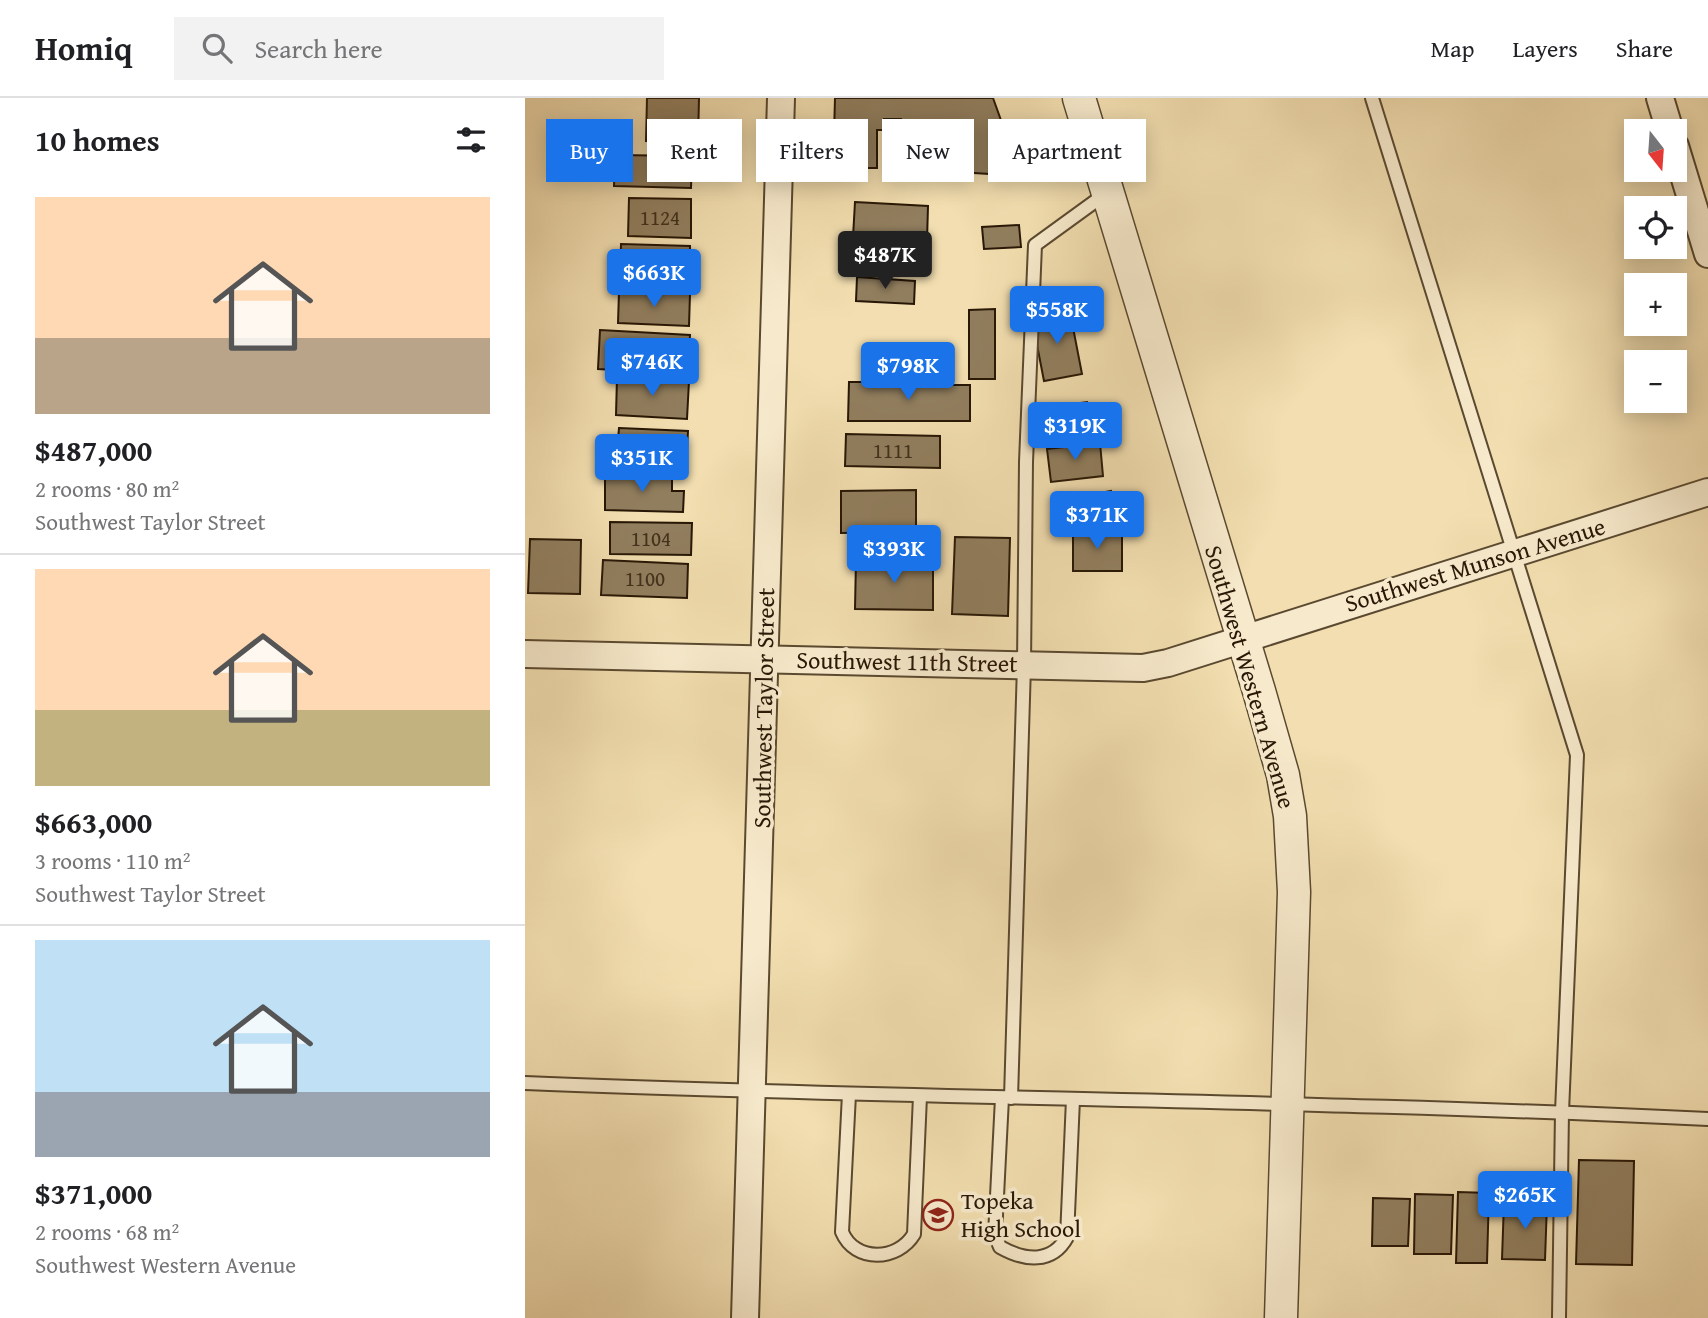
<!DOCTYPE html>
<meta charset="utf-8">
<style>
:root{--surface:#fff;--page:#f2f2f2;--text:#202124;--muted:#757577;--line:#e0e0e0;--accent:#1a73e8}
body{margin:0;font-family:"Gentium Book Plus",serif;background:var(--page);color:var(--text);height:100vh;display:flex;flex-direction:column;font-size:26px;white-space:nowrap}
*{box-sizing:border-box;margin:0}
p{font-size:23px;color:var(--muted)}
.icon{flex:none;width:38px;height:38px;fill:none;stroke:currentColor;stroke-width:2;stroke-linecap:round;stroke-linejoin:round}
.map{position:relative;flex:1;overflow:hidden}
.drawer{display:flex;flex-direction:column;background:var(--surface);width:525px}
.drawer>*{flex:none}
.guide{position:absolute;left:21px;top:21px;width:665px;height:63px;display:flex;gap:14px}
.needle{width:46px;rotate:163deg}
.tools{position:absolute;left:1099px;top:21px;display:grid;gap:14px}
.tools a{display:grid;place-items:center;width:63px;height:63px;border-radius:0px;background:var(--surface);box-shadow:0 4px 18px #0003;font-size:35px}
.price{position:absolute;translate:-50% -60px;padding:0 16px;border-radius:7px;background:var(--accent);color:#fff;font-size:23px;line-height:46px;filter:drop-shadow(0 2px 4px #0008)}
.price::after{content:'';position:absolute;left:50%;top:42px;width:21px;height:16px;margin-left:-10px;background:inherit;clip-path:polygon(0 0,100% 0,50% 100%)}
.price.active{background:#222;color:#fff}
ul{padding:0;list-style:none}
li{display:grid;align-content:center;gap:14px;height:371px;padding:0 35px}
li+li{border-top:2px solid var(--line)}
li span{display:grid;place-items:center;height:217px;border-radius:0px;color:#555}
li>.icon{margin-inline-start:auto}
span .icon{width:126px;height:126px;fill:#fffc;stroke-width:1}
li b{font-size:30px}
h2{display:flex;justify-content:space-between;align-items:center;height:84px;padding:0 35px;font-size:30px}
.pill{padding:0 24px;border-radius:0px;background:var(--surface);box-shadow:0 4px 18px #0003;font-size:24px;line-height:63px}
.pill.active{background:var(--accent);color:#fff}
header{display:flex;align-items:center;gap:42px;box-sizing:border-box;height:98px;padding:0 35px;background:var(--surface);border-bottom:2px solid var(--line)}
header strong{font-size:33px}
nav{display:flex;gap:38px;margin-inline-start:auto;font-size:24px}
.search{width:490px;height:63px;background:var(--page);display:flex;align-items:center;gap:18px;box-sizing:border-box;padding:0 24px;border-radius:0px;color:var(--muted);font-size:26px}
main{display:flex;flex:1;min-height:0}
.map>svg:first-child{display:block}
.building{fill:#917e5e;stroke:#281706;stroke-width:2}
.lines{fill:none;stroke-linecap:round;stroke-linejoin:round}
.service-casing{stroke:#5a4930;stroke-width:16}
.minor-casing{stroke:#5a4930;stroke-width:30}
.tertiary-casing{stroke:#5a4930;stroke-width:35}
.service{stroke:#f7eacc;stroke-width:12}
.minor{stroke:#f7eacc;stroke-width:26}
.tertiary{stroke:#f7eacc;stroke-width:32}
.labels{text-anchor:middle;stroke-width:7;stroke-linejoin:round;paint-order:stroke}
.number-label{font-size:21px;fill:#42311c}
.street-label{font-size:24px;fill:#281706;stroke:#f7eacc}
.poi-label{font-size:24px;fill:#281706;stroke:#f7eacc;text-anchor:start}
</style>
<header>
<strong>Homiq</strong>
<div class="search"><svg class="icon" aria-label="search" viewBox="0 0 24 24"><circle cx="10" cy="10" r="6"/><path d="M15 15l6 6"/></svg>Search here</div>
<nav><a>Map</a><a>Layers</a><a>Share</a></nav>
</header>
<main>
<section class="drawer">
<h2>10 homes<svg class="icon" aria-label="filters" viewBox="0 0 24 24"><path d="M4 7h16M4 17h16"/><circle cx="9" cy="7" r="2"/><circle cx="15" cy="17" r="2"/></svg></h2>
<ul>
<li><span style="background:linear-gradient(#ffd9b3 65%,#b9a48a 0)"><svg class="icon" aria-label="home" viewBox="0 0 24 24"><path d="M3 11l9-7 9 7M6 9v11h12V9"/></svg></span><div><b>$487,000</b><p>2 rooms · 80 m²</p><p>Southwest Taylor Street</p></div></li>
<li><span style="background:linear-gradient(#ffd9b3 65%,#c2b280 0)"><svg class="icon" aria-label="home" viewBox="0 0 24 24"><path d="M3 11l9-7 9 7M6 9v11h12V9"/></svg></span><div><b>$663,000</b><p>3 rooms · 110 m²</p><p>Southwest Taylor Street</p></div></li>
<li><span style="background:linear-gradient(#bfe0f5 70%,#9aa5b1 0)"><svg class="icon" aria-label="home" viewBox="0 0 24 24"><path d="M3 11l9-7 9 7M6 9v11h12V9"/></svg></span><div><b>$371,000</b><p>2 rooms · 68 m²</p><p>Southwest Western Avenue</p></div></li>
</ul>
</section>
<div class="map">
<svg width="1183" height="1220" viewBox="0 0 1183 1220">
<rect width="100%" height="100%" fill="#f2deb0"/>
<filter id="stains"><feTurbulence type="fractalNoise" baseFrequency=".00286" numOctaves="4"/><feColorMatrix values="0 0 0 0 .2 0 0 0 0 .09 0 0 0 0 .02 0 0 0 .5 -.17"/></filter>
<radialGradient id="worn" r=".72"><stop offset=".6" stop-color="#630" stop-opacity="0"/><stop offset="1" stop-color="#630" stop-opacity=".3"/></radialGradient>
<g class="building">
<path d="M 122,0 L 174,0 L 173,44 L 121,43 Z"/>
<path d="M 310,0 L 468,0 L 496,78 L 417,73 L 420,34 L 375,33 L 376,21 L 359,21 L 358,32 L 352,32 L 352,70 L 315,70 L 315,73 L 308,73 Z"/>
<path d="M 90,57 L 167,58 L 166,90 L 89,88 Z"/>
<path d="M 104,100 L 166,101 L 166,140 L 103,138 Z"/>
<path d="M 330,104 L 403,108 L 402,143 L 328,139 Z"/>
<path d="M 494,127 L 496,149 L 459,151 L 457,129 Z"/>
<path d="M 335,145 L 387,148 L 385,176 L 333,174 Z"/>
<path d="M 96,146 L 165,148 L 165,183 L 95,182 Z"/>
<path d="M 332,179 L 390,183 L 389,206 L 331,203 Z"/>
<path d="M 94,194 L 165,196 L 164,228 L 93,225 Z"/>
<path d="M 470,211 L 470,281 L 444,281 L 444,212 Z"/>
<path d="M 545,214 L 557,276 L 519,283 L 507,221 Z"/>
<path d="M 75,232 L 165,237 L 163,276 L 73,271 Z"/>
<path d="M 341,246 L 419,247 L 419,276 L 340,275 Z"/>
<path d="M 92,279 L 164,283 L 162,321 L 91,317 Z"/>
<path d="M 368,280 L 394,280 L 393,287 L 445,287 L 445,323 L 323,323 L 324,284 L 367,284 Z"/>
<path d="M 562,304 L 566,335 L 512,342 L 508,311 Z"/>
<path d="M 94,330 L 163,333 L 161,369 L 91,365 Z"/>
<path d="M 321,336 L 415,338 L 415,370 L 320,368 Z"/>
<path d="M 575,345 L 578,378 L 526,384 L 522,351 Z"/>
<path d="M 80,377 L 147,378 L 147,393 L 159,393 L 158,414 L 80,412 Z"/>
<path d="M 391,392 L 391,434 L 316,435 L 316,393 Z"/>
<path d="M 586,393 L 591,419 L 538,429 L 532,403 Z"/>
<path d="M 85,424 L 167,425 L 166,457 L 85,456 Z"/>
<rect x="548" y="434" width="49" height="39"/>
<path d="M 430,439 L 485,440 L 483,518 L 427,516 Z"/>
<path d="M 5,441 L 56,442 L 55,496 L 3,495 Z"/>
<path d="M 331,461 L 408,463 L 408,512 L 330,511 Z"/>
<path d="M 78,462 L 163,466 L 162,500 L 76,497 Z"/>
<path d="M 1054,1062 L 1109,1063 L 1107,1167 L 1051,1166 Z"/>
<path d="M 933,1094 L 964,1095 L 962,1165 L 931,1165 Z"/>
<path d="M 890,1096 L 928,1097 L 926,1156 L 889,1156 Z"/>
<path d="M 848,1100 L 885,1101 L 883,1148 L 847,1148 Z"/>
<path d="M 979,1104 L 1022,1105 L 1020,1162 L 977,1161 Z"/>
</g>
<g class="lines">
<g class="service-casing">
<g id="service">
<path d="M 847,0 L 1052,657 L 1037,1014 L 1034,1220"/>
<path d="M 0,985 C 394,1001 789,1002 1183,1021"/>
<path d="M 324,996 L 317,1134 C 330,1165 373,1163 389,1136 L 395,998"/>
<path d="M 477,1000 L 470,1137 L 475,1149 C 500,1163 527,1166 542,1139 L 548,1001"/>
<path d="M 486,1000 L 499,567 L 501,364 L 510,147 L 583,94"/>
</g>
</g>
<g class="minor-casing">
<g id="minor">
<path d="M 1135,0 L 1145,33"/>
<path d="M 1150,48 L 1183,156"/>
<path d="M 0,556 L 618,570 L 643,565 L 1183,394"/>
<path d="M 220,1220 L 256,0"/>
</g>
</g>
<g class="tertiary-casing">
<path id="tertiary" d="M 554,0 L 734,593 L 758,677 L 765,718 L 769,794 L 756,1220"/>
</g>
<use href="#service" class="service"/>
<use href="#minor" class="minor"/>
<use href="#tertiary" class="tertiary"/>
</g>
<defs>
<g id="school-ring" transform="scale(1.575)"><circle r="9.5" fill="#f7eacc" stroke="#8f2418" stroke-width="1.5"/><path d="M0-5L7-2L0 1L-7-2ZM-4 1L0 2.5L4 1V4Q0 6-4 4Z" fill="#8f2418"/></g>
</defs>
<g fill-rule="evenodd">
<use href="#school-ring" x="413" y="1117"/>
</g>
<g class="labels">
<g class="number-label">
<text x="135" y="127">1124</text>
<text x="368" y="360">1111</text>
<text x="126" y="448">1104</text>
<text x="120" y="488">1100</text>
</g>
<g class="street-label">
<text transform="translate(950 467) rotate(-17)" y="8">Southwest Munson Avenue</text>
<text transform="translate(382 564) rotate(1)" y="8">Southwest 11th Street</text>
<text transform="translate(725 579) rotate(74)" y="8">Southwest Western Avenue</text>
<text transform="translate(239 610) rotate(-89)" y="8">Southwest Taylor Street</text>
</g>
<g class="poi-label">
<text x="436" y="1111">Topeka<tspan x="436" dy="28">High School</tspan></text>
</g>
</g>
<rect width="100%" height="100%" filter="url(#stains)"/>
<rect width="100%" height="100%" fill="url(#worn)"/>
</svg>
<div class="tools">
<a><svg class="needle" viewBox="-14 -14 28 28"><path d="M0-13l5 13h-10z" fill="#e53935"/><path d="M0 13l5-13h-10z" fill="#757577"/></svg></a>
<a><svg class="icon" aria-label="locate" viewBox="0 0 24 24"><circle cx="12" cy="12" r="6"/><path d="M12 2v4M12 18v4M2 12h4M18 12h4"/></svg></a>
<a>+</a>
<a>−</a>
</div>
<b class="price active" style="left:360px;top:193px">$487K</b>
<b class="price" style="left:129px;top:211px">$663K</b>
<b class="price" style="left:532px;top:248px">$558K</b>
<b class="price" style="left:127px;top:300px">$746K</b>
<b class="price" style="left:383px;top:304px">$798K</b>
<b class="price" style="left:550px;top:364px">$319K</b>
<b class="price" style="left:117px;top:396px">$351K</b>
<b class="price" style="left:572px;top:453px">$371K</b>
<b class="price" style="left:369px;top:487px">$393K</b>
<b class="price" style="left:1000px;top:1133px">$265K</b>
<div class="guide">
<a class="pill active">Buy</a>
<a class="pill">Rent</a>
<a class="pill">Filters</a>
<a class="pill">New</a>
<a class="pill">Apartment</a>
</div>
</div>
</main>
